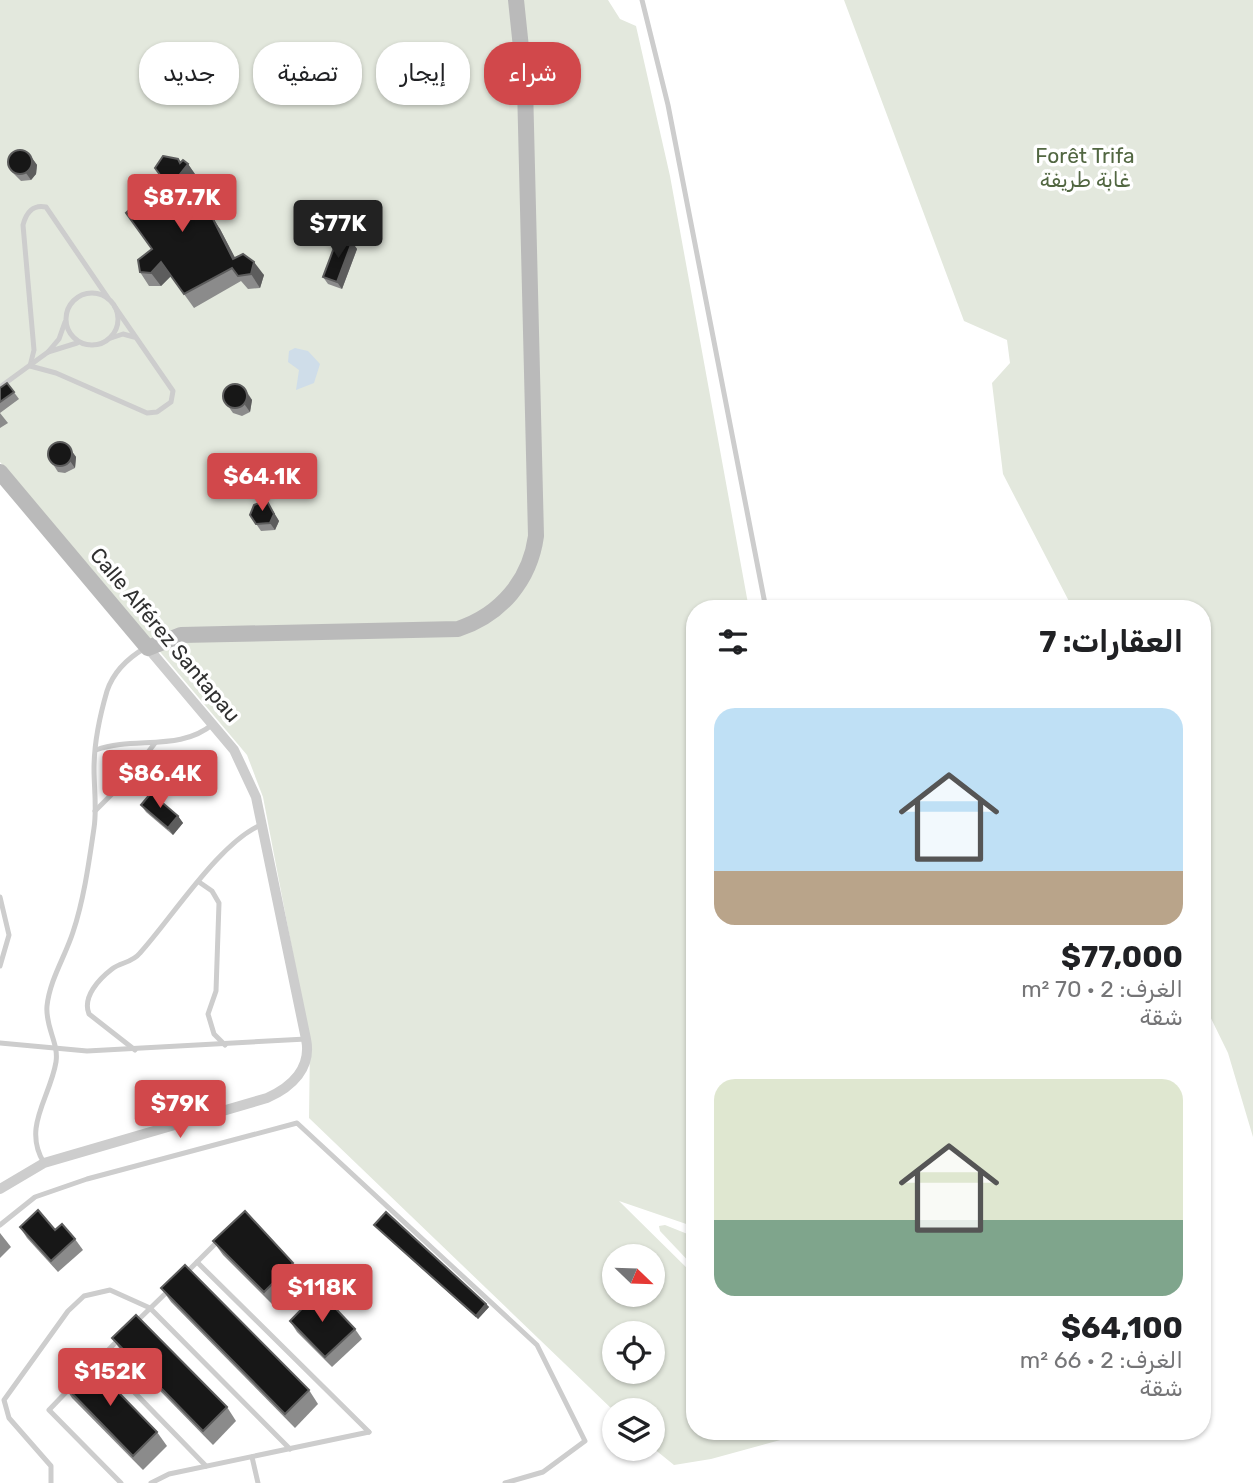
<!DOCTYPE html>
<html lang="ar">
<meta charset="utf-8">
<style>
:root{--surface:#fff;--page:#f2f2f2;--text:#202124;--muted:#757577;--accent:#d1484b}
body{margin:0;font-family:Rubik,Vazirmatn,sans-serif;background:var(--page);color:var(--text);direction:rtl;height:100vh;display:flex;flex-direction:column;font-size:26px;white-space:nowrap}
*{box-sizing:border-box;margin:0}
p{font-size:23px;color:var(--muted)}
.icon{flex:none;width:38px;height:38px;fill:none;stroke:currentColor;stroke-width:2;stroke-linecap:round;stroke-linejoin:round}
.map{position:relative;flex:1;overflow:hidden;direction:ltr}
.details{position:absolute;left:686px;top:600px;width:525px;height:840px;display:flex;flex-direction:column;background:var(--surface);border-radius:28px;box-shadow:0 2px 5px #0004;direction:rtl}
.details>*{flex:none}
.hud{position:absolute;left:21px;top:42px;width:560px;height:63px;direction:rtl;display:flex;gap:14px}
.needle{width:46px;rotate:113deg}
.controls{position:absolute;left:602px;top:1244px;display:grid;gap:14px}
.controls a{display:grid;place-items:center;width:63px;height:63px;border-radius:50%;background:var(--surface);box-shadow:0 2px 5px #0004;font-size:35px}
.price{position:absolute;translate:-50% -60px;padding:0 16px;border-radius:7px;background:var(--accent);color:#fff;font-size:23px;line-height:46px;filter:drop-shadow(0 2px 4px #0008)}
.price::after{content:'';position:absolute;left:50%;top:42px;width:21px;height:16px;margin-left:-10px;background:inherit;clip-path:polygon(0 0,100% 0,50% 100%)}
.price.selected{background:#222;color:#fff}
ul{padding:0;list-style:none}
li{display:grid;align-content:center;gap:14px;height:371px;padding:0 28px}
li span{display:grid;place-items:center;height:217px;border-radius:21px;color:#555}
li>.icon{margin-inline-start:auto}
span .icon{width:126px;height:126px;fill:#fffc;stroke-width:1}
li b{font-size:30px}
h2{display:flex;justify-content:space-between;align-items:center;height:84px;padding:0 28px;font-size:30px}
.tag{padding:0 24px;border-radius:28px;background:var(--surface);box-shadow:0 2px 5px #0004;font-size:24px;line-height:63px}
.tag.selected{background:var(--accent);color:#fff}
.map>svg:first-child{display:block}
.green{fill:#e3e8dd;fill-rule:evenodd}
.water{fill:#cfdde9}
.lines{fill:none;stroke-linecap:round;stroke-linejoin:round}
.lane{stroke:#cdcdcd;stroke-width:5}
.street{stroke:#cdcdcd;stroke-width:10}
.secondary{stroke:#bababa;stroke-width:16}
.wall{fill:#8b8b8b}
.shaded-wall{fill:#5d5d5d}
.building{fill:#171717;stroke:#5d5d5d;stroke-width:2}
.labels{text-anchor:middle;stroke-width:7;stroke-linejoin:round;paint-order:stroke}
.park-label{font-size:21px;fill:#526742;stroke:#fff}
.street-label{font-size:21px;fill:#303030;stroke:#fff}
</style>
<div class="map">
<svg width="1253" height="1483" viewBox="0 0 1253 1483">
<rect width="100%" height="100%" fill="#fff"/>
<g class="green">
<path d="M 0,0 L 608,0 L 620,19 L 636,26 L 670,176 L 749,609 L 695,609 L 695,1227 L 619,1201 L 695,1276 L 695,1432 L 821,1432 L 823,1437 L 806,1433 L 711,1459 L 674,1465 L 653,1448 L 653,1410 L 614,1411 L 309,1118 L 310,1043 L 263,797 L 247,755 L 0,462 ZM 614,1256 L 653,1256 L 653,1295 L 614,1295 ZM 614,1334 L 653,1334 L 653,1372 L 614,1372 Z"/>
<path d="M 844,0 L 1253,0 L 1253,1137 L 1228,1053 L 1202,1000 L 1202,609 L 1073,609 L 1003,474 L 992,383 L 1010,363 L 1007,340 L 964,321 Z"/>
<path d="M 665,1225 L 695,1237 L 695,1268 L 660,1231 L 659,1226 Z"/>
</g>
<path class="water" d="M 295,348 L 308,351 L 320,364 L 314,383 L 296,390 L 299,370 L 288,362 L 289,351 Z"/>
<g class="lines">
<g class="lane">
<path d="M 642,0 L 668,105 L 766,609"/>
<circle cx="92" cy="319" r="26"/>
<path d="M 108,298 L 46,207 C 33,204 26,213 23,225 L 34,350 L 30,366 L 56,373 L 147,413 L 157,412 L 171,402 L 173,391 L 115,307"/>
<path d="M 65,322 L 59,339 L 48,352 L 77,343"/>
<path d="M 111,338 L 123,334 L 134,337"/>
<path d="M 0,387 L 48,352"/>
<path d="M 96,750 C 134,736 180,752 213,724"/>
<path d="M 95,811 L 130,776 L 155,743"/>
<path d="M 199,882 L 212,891 L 219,903 L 216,991 L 208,1014 L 214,1034 L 225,1045"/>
<path d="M 0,897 L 9,935 L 0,966"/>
<path d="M 0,1043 L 87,1051 L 306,1039"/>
<path d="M 135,1050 L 89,1014 C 82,997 99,979 112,969 C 121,962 132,963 140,953 C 172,918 220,841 263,824"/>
<path d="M 44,1163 C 22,1127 50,1098 56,1062 C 59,1043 45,1027 47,1006 C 50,979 65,957 73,932 C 84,899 89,862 94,828 C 97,809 94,788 94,769 C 94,745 100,715 107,691 C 113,673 128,658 145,648"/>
<path d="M 0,1225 L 35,1197 L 87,1179 L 297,1123 L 537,1345 L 585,1441 L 543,1472 L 505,1483"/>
<path d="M 197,1262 L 369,1432"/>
<path d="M 185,1274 L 220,1239"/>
<path d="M 135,1323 L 168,1291"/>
<path d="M 101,1358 L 206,1466"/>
<path d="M 88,1371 L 118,1340"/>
<path d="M 71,1387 L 49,1410 L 121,1483"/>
<path d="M 252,1457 L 258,1483"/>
<path d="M 51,1483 L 51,1466 L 9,1418 L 4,1400 L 68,1311 L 84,1296 L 110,1290 L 150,1308 L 290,1449"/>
<path d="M 151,1483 L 169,1474 L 369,1432"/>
</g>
<path class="street" d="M 0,1189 L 44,1163 L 267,1098 C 292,1087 312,1068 306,1039 L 256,797 L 234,750 L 148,648"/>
<path class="secondary" d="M 0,472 L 148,648 L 181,635 L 458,629 C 501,615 530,580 536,536 L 525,86 L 516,0"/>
</g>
<g class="wall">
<path d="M 32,158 L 37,165 L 36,174 L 31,180 L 21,181 L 14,174 L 9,167 Z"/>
<path d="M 181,162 L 188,164 L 197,177 L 186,192 L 220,229 L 235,258 L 264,275 L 260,288 L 248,289 L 241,281 L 194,308 L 171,276 L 161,286 L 149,286 L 140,272 L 151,249 L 163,179 Z"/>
<path d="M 352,242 L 357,249 L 342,289 L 328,284 L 323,277 Z"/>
<path d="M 7,383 L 19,399 L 0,413 L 8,423 L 0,428 L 0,388 Z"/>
<path d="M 244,387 L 252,400 L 250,412 L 242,416 L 233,413 L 228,406 Z"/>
<path d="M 71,450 L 76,457 L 75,468 L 65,473 L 58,472 L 47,455 Z"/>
<path d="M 268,503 L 279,521 L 275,530 L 261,531 L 250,515 Z"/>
<path d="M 141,805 L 178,816 L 183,823 L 173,835 L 146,812 Z"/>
<path d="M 374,1225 L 486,1304 L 489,1307 L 478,1319 L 377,1228 Z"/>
<path d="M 20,1227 L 55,1230 L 75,1239 L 83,1250 L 58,1272 L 27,1238 Z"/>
<path d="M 0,1233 L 11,1247 L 0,1258 Z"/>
<path d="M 213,1241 L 293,1263 L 303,1277 L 274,1306 L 223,1255 Z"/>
<path d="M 161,1288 L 309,1390 L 318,1404 L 295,1428 L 171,1302 Z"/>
<path d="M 290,1321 L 355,1329 L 362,1339 L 332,1367 L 297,1332 Z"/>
<path d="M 112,1338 L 227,1407 L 236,1421 L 213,1445 L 122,1352 Z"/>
<path d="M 63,1384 L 157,1432 L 167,1446 L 143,1470 L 72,1398 Z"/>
<path d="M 819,1432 L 841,1432 L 841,1433 L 823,1437 Z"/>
</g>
<g class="shaded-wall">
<path d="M 32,158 L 37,165 L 36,174 L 31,180 L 26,173 Z"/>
<path d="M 178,159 L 185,168 L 188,164 L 197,177 L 184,195 L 174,182 L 180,163 Z"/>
<path d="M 211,215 L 220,229 L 243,273 L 233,259 Z"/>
<path d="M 352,242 L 357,249 L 342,289 L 337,282 Z"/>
<path d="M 161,262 L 171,276 L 161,286 L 151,273 Z"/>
<path d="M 254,262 L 264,275 L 260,288 L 251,274 Z"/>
<path d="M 247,393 L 252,400 L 250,412 L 245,405 Z"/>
<path d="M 71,450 L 76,457 L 75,468 L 70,461 Z"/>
<path d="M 268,503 L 279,521 L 275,530 L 270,523 Z"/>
<path d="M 178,816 L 183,823 L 173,835 L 168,828 Z"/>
<path d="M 486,1304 L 489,1307 L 478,1319 L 476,1316 Z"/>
</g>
<g class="building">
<circle cx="20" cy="162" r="12"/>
<path d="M 163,156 L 178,159 L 180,163 L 183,160 L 188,164 L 174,182 L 211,215 L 233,259 L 243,254 L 254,262 L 251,274 L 238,276 L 232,268 L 184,294 L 161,262 L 151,273 L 140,272 L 138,260 L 152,249 L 126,213 L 163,179 L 155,168 Z"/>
<path d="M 338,237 L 352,242 L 337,282 L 323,277 Z"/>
<path d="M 7,383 L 14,392 L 0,402 L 0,388 Z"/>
<circle cx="235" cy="396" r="12"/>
<circle cx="60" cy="454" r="12"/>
<path d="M 261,502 L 268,503 L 274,514 L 270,523 L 256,524 L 250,515 L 254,505 Z"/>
<path d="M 151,793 L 178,816 L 168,828 L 141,805 Z"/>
<path d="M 38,1210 L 55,1230 L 62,1224 L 75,1239 L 51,1261 L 20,1227 Z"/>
<path d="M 245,1211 L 293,1263 L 264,1292 L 213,1241 Z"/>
<path d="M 386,1212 L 486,1304 L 476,1316 L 374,1225 Z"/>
<path d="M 185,1265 L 309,1390 L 285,1414 L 161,1288 Z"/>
<path d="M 319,1291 L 355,1329 L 325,1357 L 290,1321 Z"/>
<path d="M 136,1315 L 227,1407 L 203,1431 L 112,1338 Z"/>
<path d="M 87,1360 L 157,1432 L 133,1456 L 63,1384 Z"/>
</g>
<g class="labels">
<g class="park-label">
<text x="1085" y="163">Forêt Trifa<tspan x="1085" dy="24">غابة طريفة</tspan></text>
</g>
<g class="street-label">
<text transform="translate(165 635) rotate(50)" y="7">Calle Alférez Santapau</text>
</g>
</g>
</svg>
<div class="controls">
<a><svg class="needle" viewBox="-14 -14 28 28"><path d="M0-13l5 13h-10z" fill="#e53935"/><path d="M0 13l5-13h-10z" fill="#757577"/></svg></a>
<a><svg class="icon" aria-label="locate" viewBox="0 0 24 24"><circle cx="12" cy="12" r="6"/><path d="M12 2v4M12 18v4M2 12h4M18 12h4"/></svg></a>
<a><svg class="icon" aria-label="layers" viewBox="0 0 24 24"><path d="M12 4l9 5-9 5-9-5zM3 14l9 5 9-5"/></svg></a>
</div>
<b class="price" style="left:182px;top:234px">$87.7K</b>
<b class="price selected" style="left:338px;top:260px">$77K</b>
<b class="price" style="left:262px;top:513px">$64.1K</b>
<b class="price" style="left:160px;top:810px">$86.4K</b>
<b class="price" style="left:180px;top:1140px">$79K</b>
<b class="price" style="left:322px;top:1324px">$118K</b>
<b class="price" style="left:110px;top:1408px">$152K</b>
<div class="hud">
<a class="tag selected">شراء</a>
<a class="tag">إيجار</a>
<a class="tag">تصفية</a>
<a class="tag">جديد</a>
</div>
<section class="details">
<h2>العقارات: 7<svg class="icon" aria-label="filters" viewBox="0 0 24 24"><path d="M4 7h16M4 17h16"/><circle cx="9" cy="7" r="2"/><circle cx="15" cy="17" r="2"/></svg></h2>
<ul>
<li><span style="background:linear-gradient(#bfe0f5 75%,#b9a48a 0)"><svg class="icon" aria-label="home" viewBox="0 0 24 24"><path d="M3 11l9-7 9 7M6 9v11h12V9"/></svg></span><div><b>$77,000</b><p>الغرف: 2 · 70 m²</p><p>شقة</p></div></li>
<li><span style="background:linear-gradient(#dfe7d0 65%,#7fa58c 0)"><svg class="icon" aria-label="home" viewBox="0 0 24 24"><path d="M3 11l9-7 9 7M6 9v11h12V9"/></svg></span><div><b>$64,100</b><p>الغرف: 2 · 66 m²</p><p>شقة</p></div></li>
</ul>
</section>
</div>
